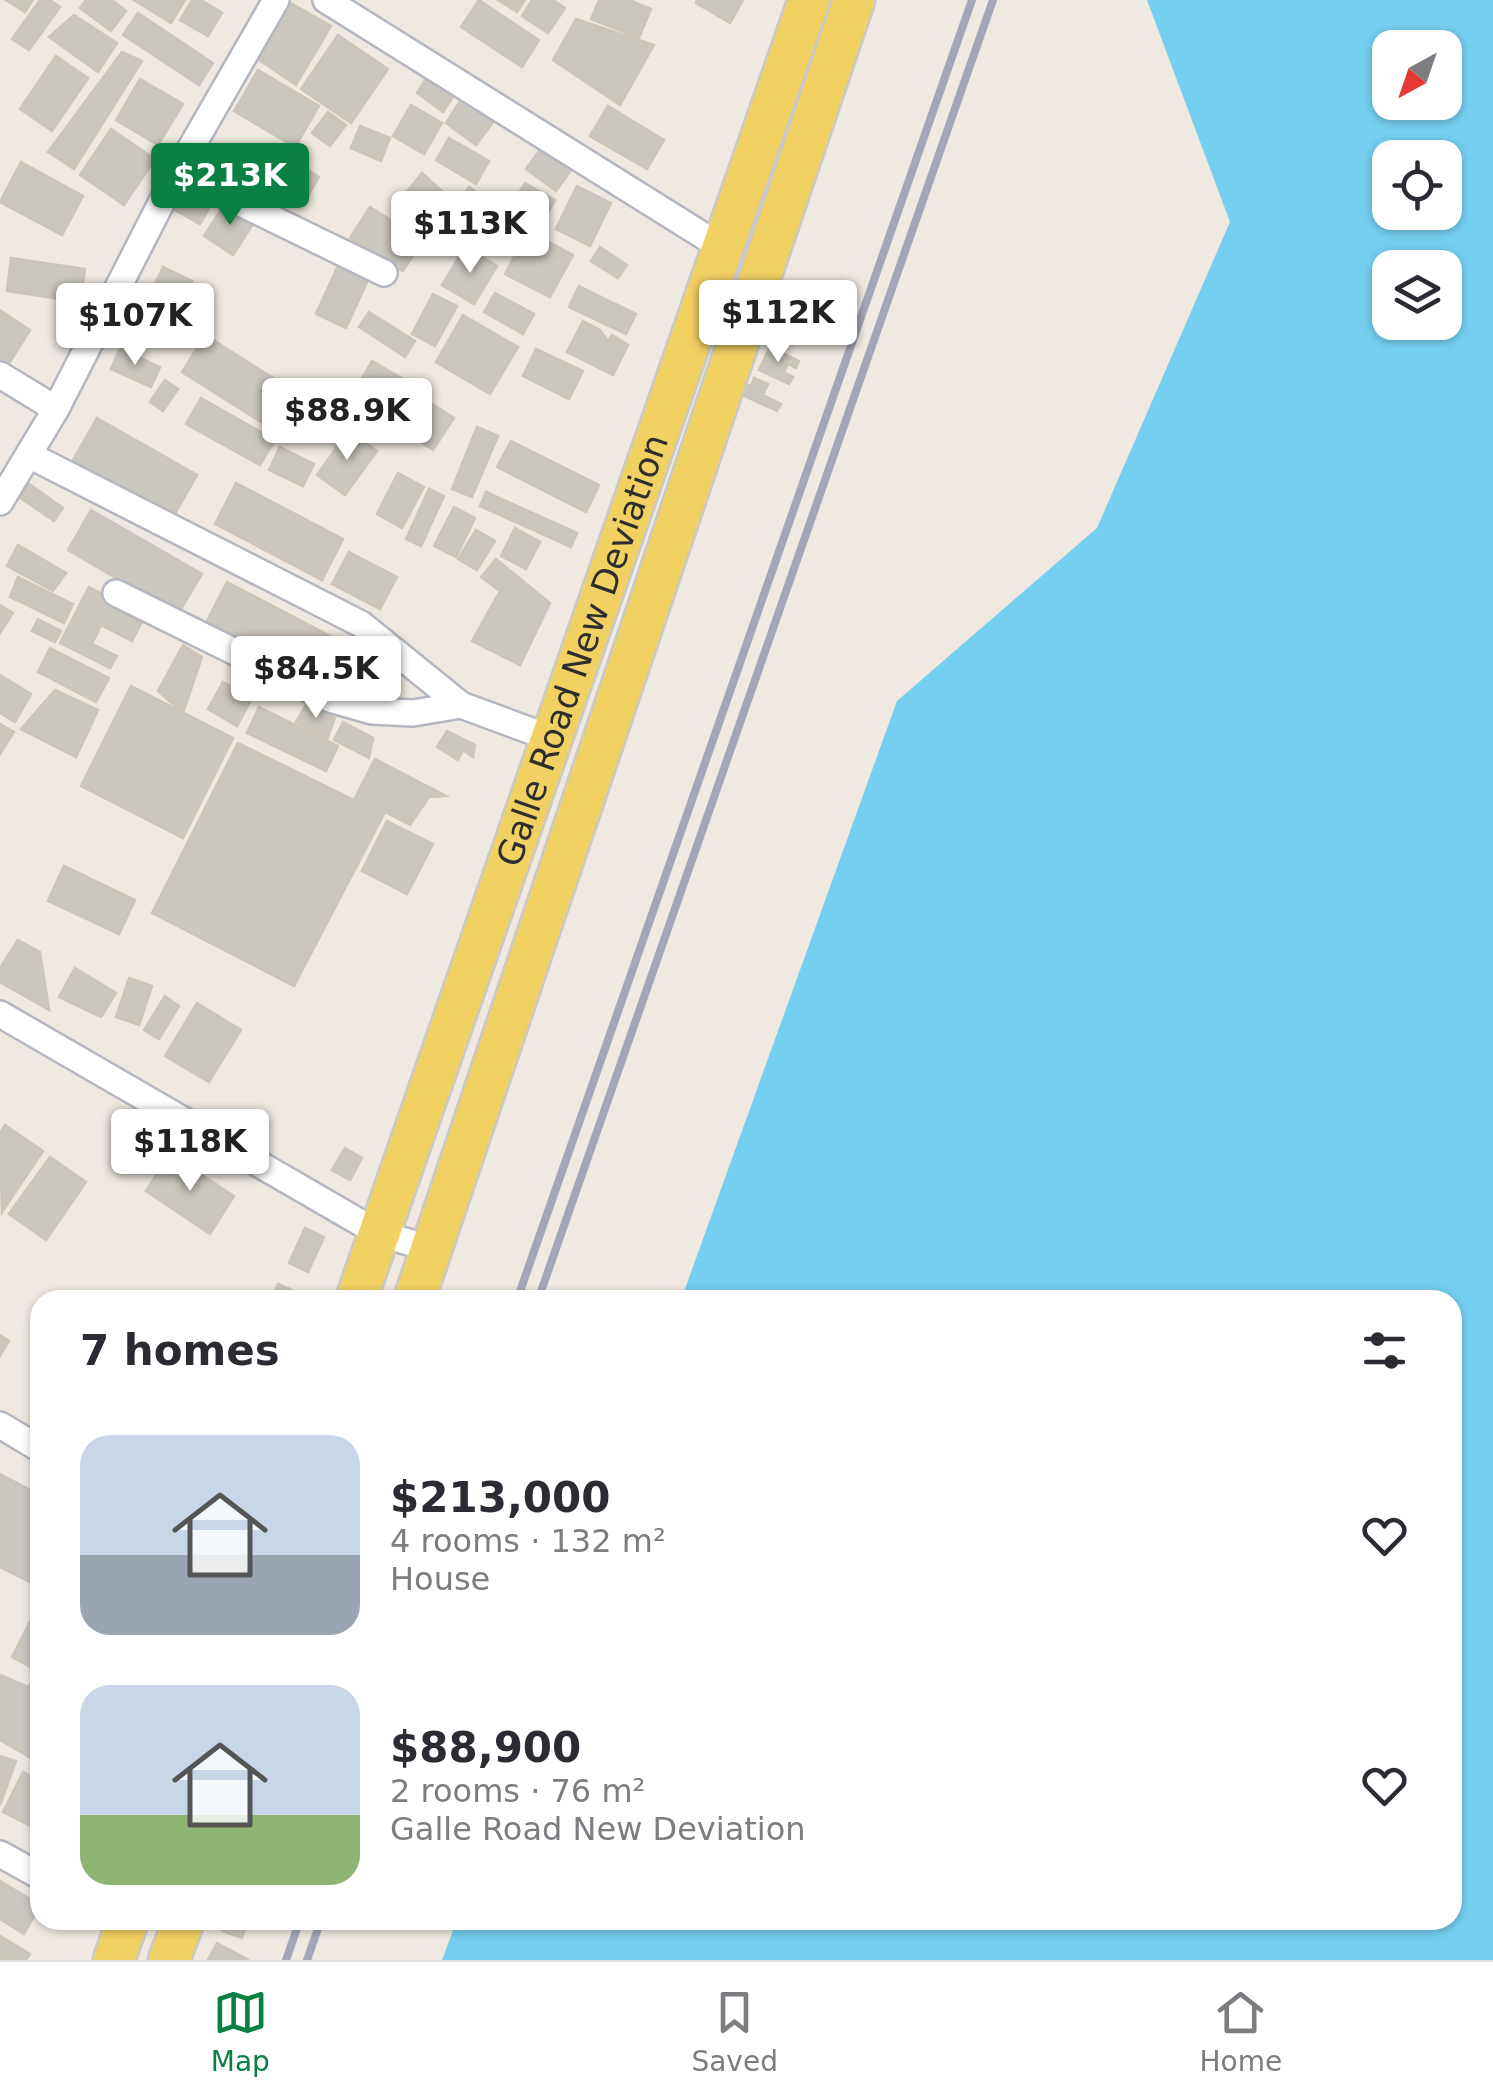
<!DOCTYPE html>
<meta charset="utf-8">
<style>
:root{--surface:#fff;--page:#f2f2f3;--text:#2b2b33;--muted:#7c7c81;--line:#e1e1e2;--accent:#0b8043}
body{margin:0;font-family:"DejaVu Sans",sans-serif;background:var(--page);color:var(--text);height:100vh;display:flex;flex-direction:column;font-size:38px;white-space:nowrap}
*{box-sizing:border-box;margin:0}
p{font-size:32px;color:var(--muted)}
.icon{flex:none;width:55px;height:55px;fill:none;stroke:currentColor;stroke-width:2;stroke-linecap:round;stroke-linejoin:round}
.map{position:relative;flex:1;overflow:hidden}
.panel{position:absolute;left:30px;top:1290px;width:1432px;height:640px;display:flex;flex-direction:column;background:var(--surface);border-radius:30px;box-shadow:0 2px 8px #0004}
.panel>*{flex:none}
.needle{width:65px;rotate:220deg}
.fabs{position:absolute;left:1372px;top:30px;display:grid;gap:20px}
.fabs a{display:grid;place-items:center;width:90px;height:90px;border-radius:20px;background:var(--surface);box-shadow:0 2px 8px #0004;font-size:50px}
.price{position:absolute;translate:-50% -85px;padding:0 22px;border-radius:10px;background:#fff;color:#222;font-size:32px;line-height:65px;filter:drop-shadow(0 2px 5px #0008)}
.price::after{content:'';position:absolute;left:50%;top:60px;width:30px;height:22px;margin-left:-15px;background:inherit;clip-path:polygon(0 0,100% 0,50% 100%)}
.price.current{background:var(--accent);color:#fff}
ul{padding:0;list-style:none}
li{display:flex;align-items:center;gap:30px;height:250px;padding:0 50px}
li span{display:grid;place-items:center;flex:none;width:280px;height:200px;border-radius:30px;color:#555}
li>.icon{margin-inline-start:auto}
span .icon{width:120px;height:120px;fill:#fffc;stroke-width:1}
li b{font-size:42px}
h2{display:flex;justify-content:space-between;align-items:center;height:120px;padding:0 50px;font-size:42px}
.tabs{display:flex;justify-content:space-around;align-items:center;height:140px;border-top:2px solid var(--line);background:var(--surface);font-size:28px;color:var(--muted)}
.tabs a{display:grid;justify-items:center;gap:5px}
.tabs .current{color:var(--accent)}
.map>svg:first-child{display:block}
.water{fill:#75cff0;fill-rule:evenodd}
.building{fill:#cbc7bf;stroke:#cbc5ba;stroke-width:2.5}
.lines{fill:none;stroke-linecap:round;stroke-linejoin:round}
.street-casing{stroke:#b4b7c1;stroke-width:30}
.primary-casing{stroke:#c9c9c9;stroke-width:45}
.street{stroke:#fff;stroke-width:25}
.primary{stroke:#f2d163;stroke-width:40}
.rail{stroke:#a3a6b8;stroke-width:8}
.labels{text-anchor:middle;stroke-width:8;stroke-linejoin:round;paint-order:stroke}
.street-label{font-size:35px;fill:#2e2e2e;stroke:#fff}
</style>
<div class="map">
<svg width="1493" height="1960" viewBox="0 0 1493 1960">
<rect width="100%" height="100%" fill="#efe9e1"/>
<path class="water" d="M 1147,0 L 1493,0 L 1493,1960 L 442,1960 L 457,1920 L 1452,1920 L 1452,1300 L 681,1300 L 897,701 L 1097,528 L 1230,222 ZM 1390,48 L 1445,48 L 1445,102 L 1390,102 ZM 1390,158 L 1445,158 L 1445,212 L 1390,212 ZM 1390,268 L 1445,268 L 1445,322 L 1390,322 Z"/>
<g class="building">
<path d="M 6,0 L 33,0 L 25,12 Z"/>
<path d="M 40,0 L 50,0 L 60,7 L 29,50 L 12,39 Z"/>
<path d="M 86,0 L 112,0 L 126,11 L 111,31 L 80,8 Z"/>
<path d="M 134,0 L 185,0 L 171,23 Z"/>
<path d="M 192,0 L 201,0 L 222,13 L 208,36 L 180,20 Z"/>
<path d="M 479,0 L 539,40 L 522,67 L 461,27 Z"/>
<path d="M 498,0 L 525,0 L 517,12 Z"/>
<path d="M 532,0 L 553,0 L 565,8 L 548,33 L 522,16 Z"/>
<path d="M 599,0 L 629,0 L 651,9 L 639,38 L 591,19 Z"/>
<path d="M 697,0 L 743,0 L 730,23 L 696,3 Z"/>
<path d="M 287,1 L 331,26 L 296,85 L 252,55 Z"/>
<path d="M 138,13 L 213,63 L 199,85 L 123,35 Z"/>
<path d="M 74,15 L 117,43 L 98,72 L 49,37 Z"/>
<path d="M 576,19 L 654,45 L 620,105 L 553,60 Z"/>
<path d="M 338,35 L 388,69 L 351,123 L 301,89 Z"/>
<path d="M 122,52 L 142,61 L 74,169 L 48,152 Z"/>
<path d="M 56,56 L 88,78 L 52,131 L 20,109 Z"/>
<path d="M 258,70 L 319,106 L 295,147 L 234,111 Z"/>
<path d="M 428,75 L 455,94 L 443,112 L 417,93 Z"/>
<path d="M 140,79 L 183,104 L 158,145 L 116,120 Z"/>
<path d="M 462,98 L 494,121 L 476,145 L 446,123 Z"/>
<path d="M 411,105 L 442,123 L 424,154 L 393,136 Z"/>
<path d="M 608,106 L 664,140 L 647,169 L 590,136 Z"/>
<path d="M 328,112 L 346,125 L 330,146 L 312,133 Z"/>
<path d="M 360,126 L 390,138 L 381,161 L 351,148 Z"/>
<path d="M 111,129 L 155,159 L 124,205 L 80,175 Z"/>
<path d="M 449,138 L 489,161 L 476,184 L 436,160 Z"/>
<path d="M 544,144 L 574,166 L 556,191 L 526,169 Z"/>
<path d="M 276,150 L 319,177 L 306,199 L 262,172 Z"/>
<path d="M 21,162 L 83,196 L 62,235 L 0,202 Z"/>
<path d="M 422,173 L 442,191 L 417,221 L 397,204 Z"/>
<path d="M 186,182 L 215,198 L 200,224 L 171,208 Z"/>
<path d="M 525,183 L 555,200 L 543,222 L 512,205 Z"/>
<path d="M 577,186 L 611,203 L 590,246 L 556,229 Z"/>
<path d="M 469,187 L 507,214 L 496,230 L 458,203 Z"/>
<path d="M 226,202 L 255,221 L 233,255 L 204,236 Z"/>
<path d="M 370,207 L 423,240 L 403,271 L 350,238 Z"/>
<path d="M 528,231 L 573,255 L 550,297 L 505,274 Z"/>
<path d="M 465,247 L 497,266 L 474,304 L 442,285 Z"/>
<path d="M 600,247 L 627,265 L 618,278 L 591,261 Z"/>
<path d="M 342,257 L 372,271 L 346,328 L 316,314 Z"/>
<path d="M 11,258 L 85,269 L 80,302 L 7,291 Z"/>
<path d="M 163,267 L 192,281 L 164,341 L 134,328 Z"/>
<path d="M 579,286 L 636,314 L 626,334 L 569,307 Z"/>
<path d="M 495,293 L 534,314 L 523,334 L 484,312 Z"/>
<path d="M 433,294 L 457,306 L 435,346 L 412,334 Z"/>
<path d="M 0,310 L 30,330 L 5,370 L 0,367 Z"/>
<path d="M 369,312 L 415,341 L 405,357 L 359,327 Z"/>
<path d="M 463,315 L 518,347 L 490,394 L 436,362 Z"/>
<path d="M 583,321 L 600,330 L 608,341 L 612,335 L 628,345 L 613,375 L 567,352 Z"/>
<path d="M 205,335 L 303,397 L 280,434 L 182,372 Z"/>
<path d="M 770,347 L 799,361 L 796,368 L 788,364 L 784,372 L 793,377 L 789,384 L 759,370 Z"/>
<path d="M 120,348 L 160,367 L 151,387 L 111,369 Z"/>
<path d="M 536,349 L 583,371 L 569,399 L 523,376 Z"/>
<path d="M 372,361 L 415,386 L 395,423 L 351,398 Z"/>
<path d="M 754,378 L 768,384 L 763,395 L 781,404 L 777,411 L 740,394 L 745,384 L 751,386 Z"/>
<path d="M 165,380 L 178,389 L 163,411 L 150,402 Z"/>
<path d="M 201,398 L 275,440 L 260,465 L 186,424 Z"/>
<path d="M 424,399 L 454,418 L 433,450 L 404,431 Z"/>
<path d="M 97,418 L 197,475 L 172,519 L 72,462 Z"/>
<path d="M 477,427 L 498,436 L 472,497 L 452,489 Z"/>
<path d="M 348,431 L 377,451 L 345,495 L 317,475 Z"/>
<path d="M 511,441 L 599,485 L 586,512 L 497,467 Z"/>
<path d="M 280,447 L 314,464 L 303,486 L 269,470 Z"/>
<path d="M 398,473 L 424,487 L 402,528 L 377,514 Z"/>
<path d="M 28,483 L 63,508 L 54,521 L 19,497 Z"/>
<path d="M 236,483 L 343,539 L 322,580 L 215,524 Z"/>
<path d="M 429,489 L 444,496 L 421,546 L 406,539 Z"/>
<path d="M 486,492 L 577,533 L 571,547 L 480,506 Z"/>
<path d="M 454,507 L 475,518 L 456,557 L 434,546 Z"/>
<path d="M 91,510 L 202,574 L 178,614 L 68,550 Z"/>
<path d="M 515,528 L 540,542 L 526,569 L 501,556 Z"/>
<path d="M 476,530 L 495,541 L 477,570 L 458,559 Z"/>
<path d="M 18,545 L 66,573 L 53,591 L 7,566 Z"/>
<path d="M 349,552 L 397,577 L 380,609 L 332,584 Z"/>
<path d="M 496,559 L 550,603 L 520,665 L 472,641 L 500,591 L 481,577 Z"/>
<path d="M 18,577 L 73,604 L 64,623 L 10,597 Z"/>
<path d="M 227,582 L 338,640 L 315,683 L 205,625 Z"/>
<path d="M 89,587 L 145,616 L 132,641 L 101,625 L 92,644 L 117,656 L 110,668 L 60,643 Z"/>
<path d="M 0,605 L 13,613 L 0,633 Z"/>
<path d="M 38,619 L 61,631 L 55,642 L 32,631 Z"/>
<path d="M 183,645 L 202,657 L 183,713 L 158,691 Z"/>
<path d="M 50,648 L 109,678 L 96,702 L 38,672 Z"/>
<path d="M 0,675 L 31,694 L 15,722 L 0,713 Z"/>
<path d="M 223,682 L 252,698 L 237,726 L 208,709 Z"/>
<path d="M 131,686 L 233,738 L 183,838 L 81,786 Z"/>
<path d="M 55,690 L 98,710 L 76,757 L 21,729 Z"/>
<path d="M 308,702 L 335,717 L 327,740 L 296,722 Z"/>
<path d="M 259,707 L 338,746 L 326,771 L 247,733 Z"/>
<path d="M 343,722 L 373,738 L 369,758 L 334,740 Z"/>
<path d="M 0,724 L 14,732 L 0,754 Z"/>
<path d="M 447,731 L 475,745 L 473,757 L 463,750 L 458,760 L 437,747 Z"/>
<path d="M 238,743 L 354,800 L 375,759 L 446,796 L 429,797 L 410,825 L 385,812 L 294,986 L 152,913 Z"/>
<path d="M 387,821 L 433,844 L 407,894 L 362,871 Z"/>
<path d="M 64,866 L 135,900 L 119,934 L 48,901 Z"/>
<path d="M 18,940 L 40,952 L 49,1010 L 0,982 L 0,968 Z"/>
<path d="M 75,968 L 116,993 L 101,1017 L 59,997 Z"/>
<path d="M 129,978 L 152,986 L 139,1025 L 116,1017 Z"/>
<path d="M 165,996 L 179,1006 L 159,1039 L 144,1030 Z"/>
<path d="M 197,1003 L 241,1030 L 209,1082 L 165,1056 Z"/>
<path d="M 5,1125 L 43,1151 L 2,1212 L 0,1133 Z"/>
<path d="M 345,1148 L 362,1158 L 350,1180 L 332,1170 Z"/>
<path d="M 170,1154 L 234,1196 L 210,1234 L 146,1191 Z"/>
<path d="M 50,1157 L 86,1182 L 46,1240 L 9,1214 Z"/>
<path d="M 305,1228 L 324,1237 L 308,1272 L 289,1263 Z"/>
<path d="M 278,1284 L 308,1297 L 307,1300 L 271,1300 Z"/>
<path d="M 0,1335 L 9,1341 L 0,1356 Z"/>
<path d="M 0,1474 L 40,1495 L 40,1587 L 0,1567 Z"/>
<path d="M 40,1602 L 40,1672 L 12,1657 Z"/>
<path d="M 40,1669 L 40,1705 L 24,1694 Z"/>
<path d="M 0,1675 L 40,1692 L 40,1763 L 0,1740 Z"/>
<path d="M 0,1756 L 16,1761 L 0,1805 Z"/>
<path d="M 23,1772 L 40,1781 L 40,1808 L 31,1826 L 3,1812 Z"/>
<path d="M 0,1881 L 40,1905 L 24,1934 L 0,1919 Z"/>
<path d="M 226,1920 L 248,1920 L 242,1938 L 222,1931 Z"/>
<path d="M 0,1936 L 30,1954 L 26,1960 L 0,1959 Z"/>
<path d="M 217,1943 L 249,1960 L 208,1960 Z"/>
</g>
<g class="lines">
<g class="street-casing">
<g id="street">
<path d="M 326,0 L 723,248"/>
<path d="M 177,172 L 384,273"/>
<path d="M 0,375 L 56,409"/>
<path d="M 29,455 L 361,624 L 461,705 L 553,739"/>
<path d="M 0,502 L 56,409 L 177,172 L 276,0"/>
<path d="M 116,593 L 330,699 L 372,711 L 413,713 L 461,705"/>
<path d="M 0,1014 L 380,1234 L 433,1249"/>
<path d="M 0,1425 L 40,1449"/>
<path d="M 0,1854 L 40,1876"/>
</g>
</g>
<g class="primary-casing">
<g id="primary">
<path id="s1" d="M 356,1300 L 809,0"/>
<path d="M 414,1300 L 854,0"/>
<path d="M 114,1960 L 128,1920"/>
<path d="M 169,1960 L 184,1920"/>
</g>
</g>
<use href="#street" class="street"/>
<use href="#primary" class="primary"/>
<g class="rail">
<path d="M 517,1300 L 972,0"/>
<path d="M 538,1300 L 993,0"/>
<path d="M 286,1960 L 300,1920"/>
<path d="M 307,1960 L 321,1920"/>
</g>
</g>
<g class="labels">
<g class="street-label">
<text dy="12" stroke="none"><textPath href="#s1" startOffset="688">Galle Road New Deviation</textPath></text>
</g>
</g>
</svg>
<div class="fabs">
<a><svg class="needle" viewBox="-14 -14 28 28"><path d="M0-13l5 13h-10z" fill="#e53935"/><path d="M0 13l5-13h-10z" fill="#7c7c81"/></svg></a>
<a><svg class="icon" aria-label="locate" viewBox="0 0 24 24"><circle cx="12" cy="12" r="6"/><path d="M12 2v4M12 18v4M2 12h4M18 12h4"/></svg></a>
<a><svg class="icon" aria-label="layers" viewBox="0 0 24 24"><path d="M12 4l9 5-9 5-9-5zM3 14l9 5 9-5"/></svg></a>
</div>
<b class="price current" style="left:230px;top:228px">$213K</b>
<b class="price" style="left:470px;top:276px">$113K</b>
<b class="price" style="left:778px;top:365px">$112K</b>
<b class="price" style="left:135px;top:368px">$107K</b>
<b class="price" style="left:347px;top:463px">$88.9K</b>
<b class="price" style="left:316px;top:721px">$84.5K</b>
<b class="price" style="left:190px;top:1194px">$118K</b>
<section class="panel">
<h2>7 homes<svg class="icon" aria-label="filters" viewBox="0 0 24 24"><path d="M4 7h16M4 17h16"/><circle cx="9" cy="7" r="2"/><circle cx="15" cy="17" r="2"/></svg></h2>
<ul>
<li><span style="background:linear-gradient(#c9d6e8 60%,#9aa5b1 0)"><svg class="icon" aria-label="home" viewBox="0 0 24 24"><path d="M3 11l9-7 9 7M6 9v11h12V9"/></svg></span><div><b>$213,000</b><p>4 rooms · 132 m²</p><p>House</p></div><svg class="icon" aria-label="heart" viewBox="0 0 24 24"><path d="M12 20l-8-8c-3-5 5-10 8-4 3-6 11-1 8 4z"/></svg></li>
<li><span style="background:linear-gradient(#c9d6e8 65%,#8fb573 0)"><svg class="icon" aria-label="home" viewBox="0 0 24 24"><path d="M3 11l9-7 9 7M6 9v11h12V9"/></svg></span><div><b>$88,900</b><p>2 rooms · 76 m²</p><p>Galle Road New Deviation</p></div><svg class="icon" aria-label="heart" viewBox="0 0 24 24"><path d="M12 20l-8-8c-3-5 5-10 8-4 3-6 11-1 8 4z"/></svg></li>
</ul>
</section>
</div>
<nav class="tabs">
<a class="current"><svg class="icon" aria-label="map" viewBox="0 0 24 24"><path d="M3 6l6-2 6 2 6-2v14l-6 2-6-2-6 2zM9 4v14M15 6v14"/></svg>Map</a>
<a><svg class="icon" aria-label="saved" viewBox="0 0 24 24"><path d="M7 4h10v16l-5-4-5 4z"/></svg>Saved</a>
<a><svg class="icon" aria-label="home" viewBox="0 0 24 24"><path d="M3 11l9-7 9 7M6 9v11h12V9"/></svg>Home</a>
</nav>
